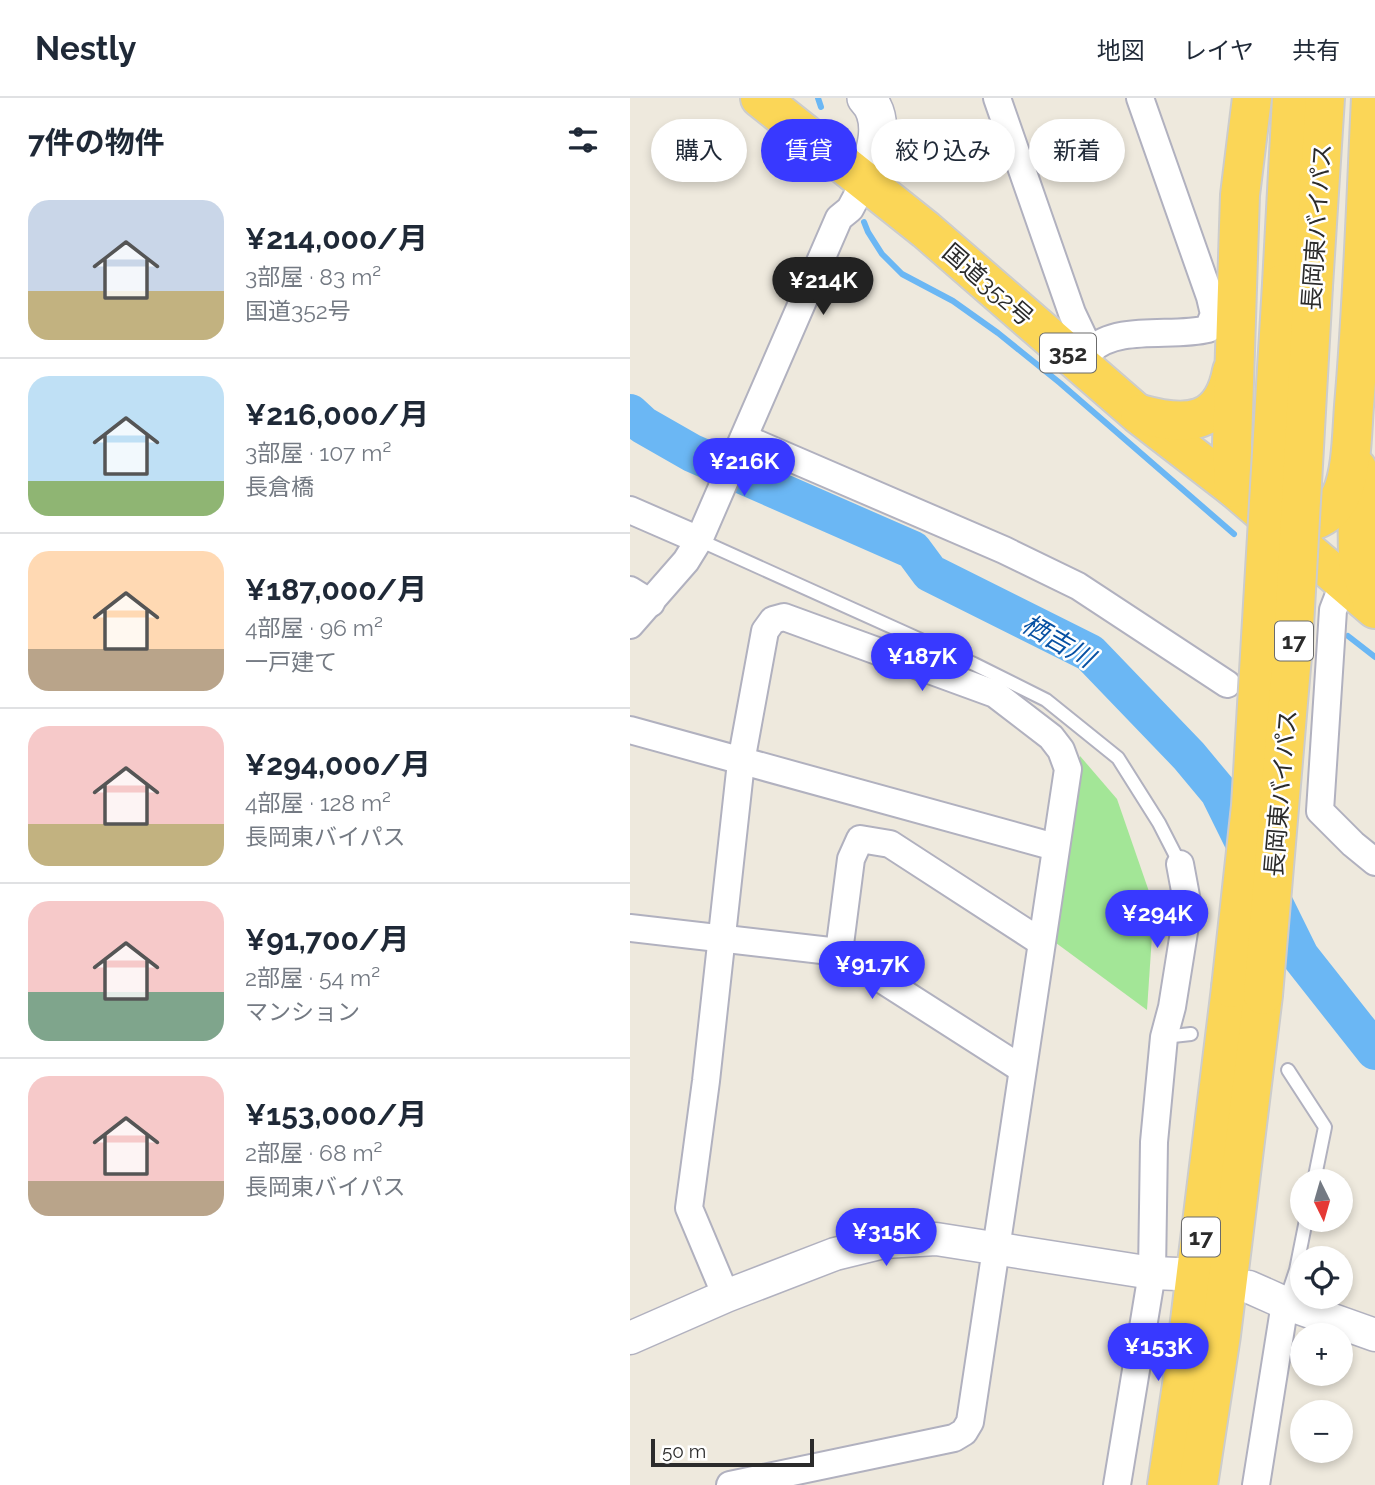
<!DOCTYPE html>
<html lang="ja">
<meta charset="utf-8">
<style>
:root{--surface:#fff;--page:#f6f6f7;--text:#1f2937;--muted:#747a83;--line:#e0e1e3;--accent:#3839ff}
body{margin:0;font-family:Raleway,"Noto Sans JP",sans-serif;background:var(--page);color:var(--text);height:100vh;display:flex;flex-direction:column;font-size:26px;white-space:nowrap}
*{box-sizing:border-box;margin:0}
p{font-size:23px;color:var(--muted)}
.icon{flex:none;width:38px;height:38px;fill:none;stroke:currentColor;stroke-width:2;stroke-linecap:round;stroke-linejoin:round}
.map{position:relative;flex:1;overflow:hidden}
.details{display:flex;flex-direction:column;background:var(--surface);width:630px}
.details>*{flex:none}
.guide{position:absolute;left:21px;top:21px;width:618px;height:63px;display:flex;gap:14px}
.needle{width:46px;rotate:175deg}
.fabs{position:absolute;left:660px;top:1071px;display:grid;gap:14px}
.fabs a{display:grid;place-items:center;width:63px;height:63px;border-radius:50%;background:var(--surface);box-shadow:0 4px 10px #0003;font-size:35px}
.scale{position:absolute;left:21px;bottom:18px;width:163px;box-sizing:border-box;padding-left:7px;border:4px solid #2b2b2b;border-top:0;font-size:19px;line-height:24px;white-space:nowrap;color:#2b2b2b;-webkit-text-stroke:5px #fff;paint-order:stroke}
.price{position:absolute;translate:-50% -60px;padding:0 16px;border-radius:24px;background:var(--accent);color:#fff;font-size:23px;line-height:46px;filter:drop-shadow(0 2px 4px #0008)}
.price::after{content:'';position:absolute;left:50%;top:42px;width:21px;height:16px;margin-left:-10px;background:inherit;clip-path:polygon(0 0,100% 0,50% 100%)}
.price.active{background:#222;color:#fff}
ul{padding:0;list-style:none}
li{display:flex;align-items:center;gap:21px;height:175px;padding:0 28px}
li+li{border-top:2px solid var(--line)}
li span{display:grid;place-items:center;flex:none;width:196px;height:140px;border-radius:21px;color:#555}
li>.icon{margin-inline-start:auto}
span .icon{width:84px;height:84px;fill:#fffc;stroke-width:1}
li b{font-size:30px}
h2{display:flex;justify-content:space-between;align-items:center;height:84px;padding:0 28px;font-size:30px}
.chip{padding:0 24px;border-radius:32px;background:var(--surface);box-shadow:0 4px 10px #0003;font-size:24px;line-height:63px}
.chip.active{background:var(--accent);color:#fff}
header{display:flex;align-items:center;gap:42px;box-sizing:border-box;height:98px;padding:0 35px;background:var(--surface);border-bottom:2px solid var(--line)}
header strong{font-size:33px}
nav{display:flex;gap:38px;margin-inline-start:auto;font-size:24px}
main{display:flex;flex:1;min-height:0}
.map>svg:first-child{display:block}
.green{fill:#a3e697}
.lines{fill:none;stroke-linecap:round;stroke-linejoin:round}
.stream{stroke:#6bb7f4;stroke-width:6}
.river{stroke:#6bb7f4;stroke-width:38}
.service-casing{stroke:#b1b1bf;stroke-width:16}
.minor-casing{stroke:#b1b1bf;stroke-width:30}
.tertiary-casing{stroke:#b1b1bf;stroke-width:35}
.secondary-casing{stroke:#b1b1bf;stroke-width:40}
.trunk-casing{stroke:#ccc;stroke-width:42}
.service{stroke:#fff;stroke-width:12}
.minor{stroke:#fff;stroke-width:26}
.tertiary{stroke:#fff;stroke-width:32}
.secondary{stroke:#fff;stroke-width:37}
.trunk{stroke:#fbd657;stroke-width:38}
.trunk-bridge-casing{stroke:#ccc;stroke-width:42;stroke-linecap:butt}
.trunk-bridge{stroke:#fbd657;stroke-width:38}
.labels{text-anchor:middle;stroke-width:5;stroke-linejoin:round;paint-order:stroke}
.shield{fill:#fff;stroke:#6b6b6b;stroke-width:2}
.shield-label{font-size:23px;font-weight:bold;fill:#2b2b2b}
.street-label{font-size:24px;fill:#2b2b2b;stroke:#fff}
.water-label{font-size:26px;font-style:italic;fill:#0751a3;stroke:#fff}
</style>
<header>
<strong>Nestly</strong>
<nav><a>地図</a><a>レイヤ</a><a>共有</a></nav>
</header>
<main>
<section class="details">
<h2>7件の物件<svg class="icon" aria-label="filters" viewBox="0 0 24 24"><path d="M4 7h16M4 17h16"/><circle cx="9" cy="7" r="2"/><circle cx="15" cy="17" r="2"/></svg></h2>
<ul>
<li><span style="background:linear-gradient(#c9d6e8 65%,#c2b280 0)"><svg class="icon" aria-label="home" viewBox="0 0 24 24"><path d="M3 11l9-7 9 7M6 9v11h12V9"/></svg></span><div><b>¥214,000/月</b><p>3部屋 · 83 m²</p><p>国道352号</p></div></li>
<li><span style="background:linear-gradient(#bfe0f5 75%,#8fb573 0)"><svg class="icon" aria-label="home" viewBox="0 0 24 24"><path d="M3 11l9-7 9 7M6 9v11h12V9"/></svg></span><div><b>¥216,000/月</b><p>3部屋 · 107 m²</p><p>長倉橋</p></div></li>
<li><span style="background:linear-gradient(#ffd9b3 70%,#b9a48a 0)"><svg class="icon" aria-label="home" viewBox="0 0 24 24"><path d="M3 11l9-7 9 7M6 9v11h12V9"/></svg></span><div><b>¥187,000/月</b><p>4部屋 · 96 m²</p><p>一戸建て</p></div></li>
<li><span style="background:linear-gradient(#f6c9c9 70%,#c2b280 0)"><svg class="icon" aria-label="home" viewBox="0 0 24 24"><path d="M3 11l9-7 9 7M6 9v11h12V9"/></svg></span><div><b>¥294,000/月</b><p>4部屋 · 128 m²</p><p>長岡東バイパス</p></div></li>
<li><span style="background:linear-gradient(#f6c9c9 65%,#7fa58c 0)"><svg class="icon" aria-label="home" viewBox="0 0 24 24"><path d="M3 11l9-7 9 7M6 9v11h12V9"/></svg></span><div><b>¥91,700/月</b><p>2部屋 · 54 m²</p><p>マンション</p></div></li>
<li><span style="background:linear-gradient(#f6c9c9 75%,#b9a48a 0)"><svg class="icon" aria-label="home" viewBox="0 0 24 24"><path d="M3 11l9-7 9 7M6 9v11h12V9"/></svg></span><div><b>¥153,000/月</b><p>2部屋 · 68 m²</p><p>長岡東バイパス</p></div></li>
</ul>
</section>
<div class="map">
<svg width="745" height="1387" viewBox="0 0 745 1387">
<rect width="100%" height="100%" fill="#eee9dd"/>
<path class="green" d="M 450,658 L 487,701 L 524,808 L 517,912 L 422,842 Z"/>
<g class="lines">
<g class="stream">
<path d="M 188,0 L 191,9"/>
<path d="M 234,124 L 238,134 L 252,156 L 272,176 L 323,203 L 368,235 L 430,285 L 604,436"/>
<path d="M 718,538 L 745,559"/>
</g>
<path class="river" d="M 0,315 L 13,327 L 62,355 L 283,452 L 300,475 L 460,555 L 559,658 L 589,694 L 670,858 L 745,953"/>
<g class="service-casing">
<g id="service">
<path d="M 69,442 L 344,566 L 416,602 L 488,660 L 529,725 L 550,766"/>
<path d="M 534,939 L 561,936"/>
<path d="M 658,972 L 695,1029 L 684,1083"/>
<path d="M 655,1205 L 666,1172 L 676,1122"/>
</g>
</g>
<g class="minor-casing">
<g id="minor">
<path d="M 367,0 L 442,215 L 460,253 L 455,267"/>
<path d="M 460,253 C 487,226 543,240 578,231 L 584,216 L 580,199 L 510,0"/>
<path d="M 114,340 L 374,452 L 448,488 L 597,586"/>
<path d="M 0,412 L 69,442"/>
<path d="M 713,486 L 703,512 L 690,713 L 723,746 L 745,764"/>
<path d="M 0,492 L 21,505"/>
<path d="M 0,527 L 56,463 L 69,442 L 209,120 L 220,111 L 235,83"/>
<path d="M 0,632 L 425,749"/>
<path d="M 0,830 L 209,854 L 392,971"/>
<path d="M 209,854 L 221,761 L 230,741 L 260,746 L 411,844"/>
<path d="M 96,1198 L 59,1110 L 76,983 L 111,664 L 135,533 L 143,522 L 154,519 L 365,596 L 421,639 L 431,652 L 438,671 L 340,1324 L 334,1334 L 324,1340 L 100,1387"/>
<path d="M 487,1387 L 522,1175 L 524,1044 L 534,939 L 542,909 L 558,809 L 550,766"/>
<path d="M 626,1387 L 655,1205"/>
</g>
</g>
<g class="tertiary-casing">
<g id="tertiary">
<path d="M 619,1189 L 655,1205 L 745,1237"/>
<path d="M 0,1240 L 96,1198 L 205,1156 L 254,1144 L 306,1141 L 522,1175 L 548,1176"/>
</g>
</g>
<g class="secondary-casing">
<path id="secondary" d="M 235,83 C 244,58 258,22 236,0"/>
</g>
<g class="trunk-casing">
<g id="trunk">
<path d="M 130,0 L 296,132 L 508,316 L 604,390 L 745,511"/>
<path d="M 652,186 L 662,0"/>
<path d="M 683,188 L 695,0"/>
<path d="M 510,316 C 557,329 592,327 602,273"/>
<path d="M 727,370 L 728,465 L 745,510"/>
<path d="M 604,390 L 602,346 L 610,97 L 622,0"/>
<path d="M 638,418 C 666,431 696,427 711,397 C 722,374 722,334 724,308 C 733,206 736,103 741,0"/>
<path d="M 537,1387 L 553,1280 L 601,890"/>
<path d="M 568,1387 L 591,1237 L 633,897"/>
</g>
</g>
<use href="#service" class="service"/>
<use href="#minor" class="minor"/>
<use href="#tertiary" class="tertiary"/>
<use href="#secondary" class="secondary"/>
<use href="#trunk" class="trunk"/>
<g class="trunk-bridge-casing">
<g id="trunk-bridge">
<path d="M 601,890 L 621,708 L 652,186"/>
<path d="M 633,897 L 663,546 L 683,188"/>
</g>
</g>
<use href="#trunk-bridge" class="trunk-bridge"/>
</g>
<g class="labels">
<g class="shield">
<rect x="410" y="235.5" width="56" height="39" rx="5"/>
<rect x="645" y="523.5" width="38" height="39" rx="5"/>
<rect x="552" y="1119.5" width="38" height="39" rx="5"/>
</g>
<g class="shield-label">
<text x="438" y="263">352</text>
<text x="664" y="551">17</text>
<text x="571" y="1147">17</text>
</g>
<g class="street-label">
<text transform="translate(687 129) rotate(-86)" y="8">長岡東バイパス</text>
<text transform="translate(358 187) rotate(41)" y="8">国道352号</text>
<text transform="translate(651 695) rotate(-85)" y="8">長岡東バイパス</text>
</g>
<g class="water-label">
<text transform="translate(428 543) rotate(30)" y="9">栖吉川</text>
</g>
</g>
</svg>
<div class="fabs">
<a><svg class="needle" viewBox="-14 -14 28 28"><path d="M0-13l5 13h-10z" fill="#e53935"/><path d="M0 13l5-13h-10z" fill="#747a83"/></svg></a>
<a><svg class="icon" aria-label="locate" viewBox="0 0 24 24"><circle cx="12" cy="12" r="6"/><path d="M12 2v4M12 18v4M2 12h4M18 12h4"/></svg></a>
<a>+</a>
<a>−</a>
</div>
<div class="scale">50 m</div>
<b class="price active" style="left:193px;top:219px">¥214K</b>
<b class="price" style="left:114px;top:400px">¥216K</b>
<b class="price" style="left:292px;top:595px">¥187K</b>
<b class="price" style="left:527px;top:852px">¥294K</b>
<b class="price" style="left:242px;top:903px">¥91.7K</b>
<b class="price" style="left:256px;top:1170px">¥315K</b>
<b class="price" style="left:528px;top:1285px">¥153K</b>
<div class="guide">
<a class="chip">購入</a>
<a class="chip active">賃貸</a>
<a class="chip">絞り込み</a>
<a class="chip">新着</a>
</div>
</div>
</main>
